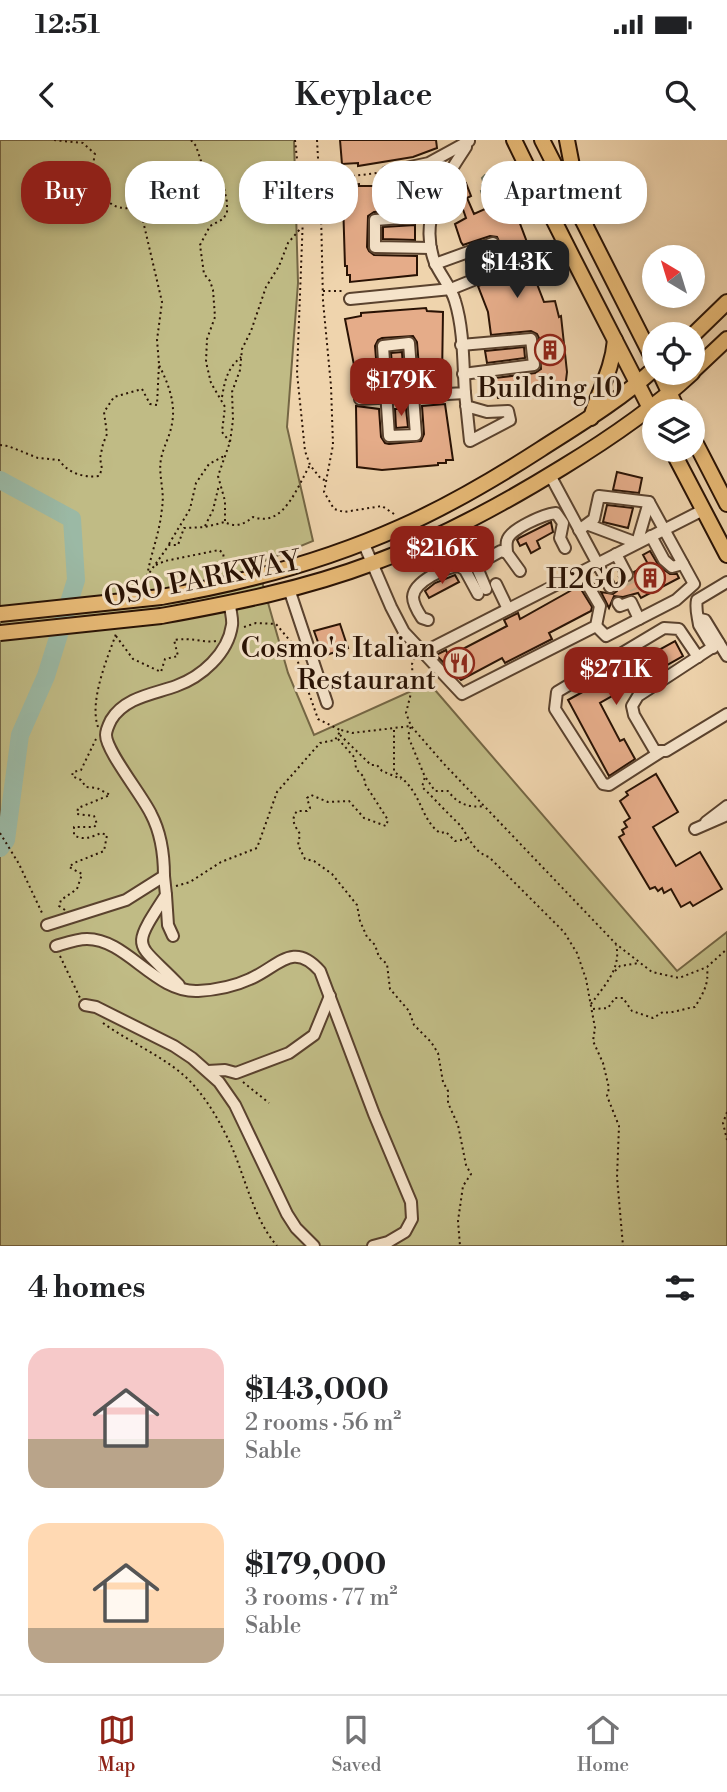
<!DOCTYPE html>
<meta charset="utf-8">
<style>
:root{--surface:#fff;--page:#f6f6f6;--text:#202124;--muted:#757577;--line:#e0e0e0;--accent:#8f2418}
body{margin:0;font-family:"Libre Bodoni",serif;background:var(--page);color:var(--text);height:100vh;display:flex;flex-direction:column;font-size:26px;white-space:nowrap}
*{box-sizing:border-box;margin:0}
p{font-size:23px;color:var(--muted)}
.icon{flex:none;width:38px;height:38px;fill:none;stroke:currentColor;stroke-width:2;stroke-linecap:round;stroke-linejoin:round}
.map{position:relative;height:1106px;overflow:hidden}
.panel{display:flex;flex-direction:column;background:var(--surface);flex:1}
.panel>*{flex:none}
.top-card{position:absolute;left:21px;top:21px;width:686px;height:63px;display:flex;gap:14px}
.needle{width:46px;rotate:322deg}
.tools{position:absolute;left:642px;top:105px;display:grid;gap:14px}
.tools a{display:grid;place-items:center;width:63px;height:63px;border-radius:50%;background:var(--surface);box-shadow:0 4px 10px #0003;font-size:35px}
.price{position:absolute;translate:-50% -60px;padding:0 16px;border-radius:14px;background:var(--accent);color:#fff;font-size:23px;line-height:46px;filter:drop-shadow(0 2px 4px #0008)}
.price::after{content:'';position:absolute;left:50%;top:42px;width:21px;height:16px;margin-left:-10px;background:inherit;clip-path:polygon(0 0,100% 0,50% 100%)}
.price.on{background:#222;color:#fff}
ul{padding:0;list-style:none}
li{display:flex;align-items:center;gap:21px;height:175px;padding:0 28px}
li span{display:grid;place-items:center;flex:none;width:196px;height:140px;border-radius:21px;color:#555}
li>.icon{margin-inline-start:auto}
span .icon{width:84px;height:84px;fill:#fffc;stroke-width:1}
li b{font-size:30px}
h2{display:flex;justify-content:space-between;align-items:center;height:84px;padding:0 28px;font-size:30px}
.pill{padding:0 24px;border-radius:28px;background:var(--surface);box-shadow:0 4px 10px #0003;font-size:24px;line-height:63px}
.pill.on{background:var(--accent);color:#fff}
.status{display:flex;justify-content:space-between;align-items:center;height:49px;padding:0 35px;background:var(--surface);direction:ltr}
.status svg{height:19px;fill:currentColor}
header{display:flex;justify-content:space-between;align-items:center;height:91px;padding:0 28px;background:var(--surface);font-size:32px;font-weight:600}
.tab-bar{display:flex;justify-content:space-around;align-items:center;height:98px;border-top:2px solid var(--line);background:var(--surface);font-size:19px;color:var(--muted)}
.tab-bar a{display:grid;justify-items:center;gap:4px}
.tab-bar .on{color:var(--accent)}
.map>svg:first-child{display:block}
.green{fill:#c0bb85;stroke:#746644;stroke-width:2}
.water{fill:#9bb9a5;stroke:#6d7665;stroke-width:2}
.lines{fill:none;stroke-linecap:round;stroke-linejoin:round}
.river{stroke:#9bb9a5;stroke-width:18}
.building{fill:#e5ac89;stroke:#291204;stroke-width:2}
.minor-tunnel{stroke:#c7ad8b;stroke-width:10;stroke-dasharray:10 5;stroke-linecap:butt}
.minor-casing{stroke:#5a422e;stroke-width:14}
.major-casing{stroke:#291204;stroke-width:18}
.path{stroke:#291204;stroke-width:2;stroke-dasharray:2 3.5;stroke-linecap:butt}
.minor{stroke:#f5e3ca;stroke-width:10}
.major{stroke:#e8ba76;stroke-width:14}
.major-bridge-casing{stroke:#291204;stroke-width:18;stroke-linecap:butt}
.major-bridge{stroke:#e8ba76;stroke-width:14}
.labels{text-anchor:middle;stroke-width:6;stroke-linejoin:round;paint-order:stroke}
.poi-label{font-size:28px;fill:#291204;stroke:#f5e3ca;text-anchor:end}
.street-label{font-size:28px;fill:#291204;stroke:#f5e3ca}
</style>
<div class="status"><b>12:51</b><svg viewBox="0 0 49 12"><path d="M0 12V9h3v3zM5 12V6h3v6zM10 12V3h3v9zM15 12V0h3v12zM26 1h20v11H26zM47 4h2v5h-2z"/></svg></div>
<header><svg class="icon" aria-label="back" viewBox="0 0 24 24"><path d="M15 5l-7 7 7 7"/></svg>Keyplace<svg class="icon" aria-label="search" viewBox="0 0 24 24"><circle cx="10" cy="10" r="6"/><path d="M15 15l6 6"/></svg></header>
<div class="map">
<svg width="727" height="1106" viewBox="0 0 727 1106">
<rect width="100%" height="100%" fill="#efd4ad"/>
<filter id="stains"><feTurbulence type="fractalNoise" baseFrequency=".00286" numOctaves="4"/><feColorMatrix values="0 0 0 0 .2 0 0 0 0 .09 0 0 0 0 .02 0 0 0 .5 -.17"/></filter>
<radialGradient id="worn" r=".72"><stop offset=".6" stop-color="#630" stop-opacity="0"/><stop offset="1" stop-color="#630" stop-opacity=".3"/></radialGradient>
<path class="green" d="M 0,0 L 294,0 L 298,143 L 287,287 L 313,401 L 257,424 L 288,533 L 314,595 L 429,543 L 677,831 L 727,792 L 727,1106 L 0,1106 Z"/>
<path class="water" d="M 485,35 L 491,35 L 497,52 L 483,57 L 481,51 L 483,50 L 482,45 L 484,44 L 482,38 Z"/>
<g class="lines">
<path class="river" d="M 0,340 L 72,379 L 76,440 L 46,536 L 20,595 L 6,700 L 0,708"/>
</g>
<g class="building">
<path d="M 340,0 L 436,0 L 437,8 L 413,17 L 358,26 L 358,23 L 342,24 Z"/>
<path d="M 425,32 L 426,38 L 410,41 L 409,35 Z"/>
<path d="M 466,43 L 471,56 L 467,58 L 474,74 L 505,60 L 519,81 L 539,134 L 536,135 L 539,143 L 537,144 L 544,162 L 555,161 L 559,177 L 561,176 L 567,232 L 564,257 L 498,258 L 495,238 L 535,233 L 541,229 L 539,198 L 537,194 L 531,191 L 491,195 L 488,172 L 478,146 L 507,135 L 510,126 L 497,97 L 490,96 L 463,105 L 461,102 L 455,84 L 466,78 L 460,61 L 456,62 L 453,54 L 458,52 L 457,47 Z"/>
<path d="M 359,44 L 359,46 L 379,46 L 394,49 L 414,48 L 415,69 L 374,72 L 368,76 L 367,107 L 369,111 L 374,115 L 417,116 L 417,135 L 350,142 L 350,135 L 347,135 L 347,126 L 345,126 L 343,61 L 346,61 L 347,45 Z"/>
<path d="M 415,85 L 415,100 L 383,99 L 383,87 Z"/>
<path d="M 489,113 L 493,124 L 470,133 L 466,121 Z"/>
<path d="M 426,168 L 427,171 L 443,172 L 442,239 L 420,240 L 417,202 L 413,196 L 382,198 L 378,200 L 375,206 L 378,243 L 369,244 L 369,251 L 359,251 L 354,254 L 354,250 L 356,250 L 354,225 L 345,179 L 361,176 L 361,173 Z"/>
<path d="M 524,207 L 525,218 L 487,223 L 485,211 Z"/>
<path d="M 402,212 L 404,245 L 394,246 L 391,213 Z"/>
<path d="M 445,264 L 453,320 L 446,320 L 446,323 L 438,323 L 438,325 L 382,330 L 357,327 L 356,266 L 379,269 L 381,297 L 385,303 L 389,304 L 421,301 L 424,294 L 422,266 Z"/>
<path d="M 395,269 L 406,269 L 408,287 L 396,288 Z"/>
<path d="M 617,332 L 642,338 L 639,353 L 613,350 Z"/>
<path d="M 607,365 L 633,368 L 628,388 L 603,382 Z"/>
<path d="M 551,382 L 553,392 L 537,401 L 540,408 L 531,413 L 526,403 L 520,406 L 517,400 L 519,398 Z"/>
<path d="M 650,411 L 659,426 L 670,434 L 677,434 L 679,438 L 641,458 L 638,453 L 623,457 L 614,456 L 609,468 L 601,452 L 613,454 L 617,451 L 617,443 L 621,441 L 620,439 L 626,443 L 631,442 L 635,436 L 634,432 L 648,424 L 643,415 Z"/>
<path d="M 455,435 L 459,442 L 429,458 L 425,451 L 435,443 Z"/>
<path d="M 579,446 L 592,467 L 591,471 L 549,493 L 552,499 L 505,523 L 502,518 L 461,540 L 436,515 L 446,510 L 448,515 L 459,511 L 507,486 L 504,480 L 518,473 L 520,479 Z"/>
<path d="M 340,484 L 348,508 L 323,516 L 314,491 Z"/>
<path d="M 675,501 L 683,516 L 600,563 L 620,601 L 624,599 L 635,619 L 609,636 L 568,560 Z"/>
<path d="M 656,634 L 678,672 L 653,687 L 676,726 L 700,712 L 722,749 L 693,766 L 690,762 L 681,767 L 671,749 L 664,753 L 662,748 L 658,751 L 655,747 L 650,749 L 619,697 L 624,694 L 622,690 L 627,687 L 624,682 L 630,678 L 620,661 L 628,655 L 626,652 Z"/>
</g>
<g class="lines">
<path class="minor-tunnel" d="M 627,435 L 635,450"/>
<g class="minor-casing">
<g id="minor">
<path d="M 387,32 L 429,23 L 469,1"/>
<path d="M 430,76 L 375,80 L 375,107 L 431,108"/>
<path d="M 350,159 L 451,149 L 503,128 L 493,103 L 435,124"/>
<path d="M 409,203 L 416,295 L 389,296 L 383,206 Z"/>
<path d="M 461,205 L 531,199 L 534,225 L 463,234"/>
<path d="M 465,253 L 470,301 L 510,280 L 508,271 L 487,272 L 466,266"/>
<path d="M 360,259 L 465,253 C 463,224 464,190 455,161 C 451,147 441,136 435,123 C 418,79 443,42 466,7 L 466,0"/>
<path d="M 550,335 L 610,447"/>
<path d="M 589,385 L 637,403 L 649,362"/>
<path d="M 579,390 L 594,379 L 599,356 L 649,362 L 694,444 L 676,460 L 639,479"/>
<path d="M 651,396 L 664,420 L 672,427 L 683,424"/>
<path d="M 363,402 L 391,467 L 404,492 L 462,554 L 596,486 L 600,466 L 580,432"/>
<path d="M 507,413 C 507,409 506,405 507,401 C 509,389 545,374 556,373 L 563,383 L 560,398 L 565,408"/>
<path d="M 616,414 L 627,435"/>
<path d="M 496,444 L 508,469"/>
<path d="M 289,449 L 327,563"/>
<path d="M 486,449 L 478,430 L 479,423 L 501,411 L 507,413 L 520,431"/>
<path d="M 700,479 L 705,480 L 727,516"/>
<path d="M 428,480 L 422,478 C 418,472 413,464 413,457 C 414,441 446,427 459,426 L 465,430 L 478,454"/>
<path d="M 596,486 L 606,496 L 639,479 L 631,462 L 620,466 L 618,463"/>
<path d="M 719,503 L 638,556 L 632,566 L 634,575 L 655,611 L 666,611 L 727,574"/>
<path d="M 713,508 L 699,485 C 698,477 695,469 697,460 L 727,442"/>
<path d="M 422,513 L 703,370"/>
<path d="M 662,611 L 609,645 L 603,644 L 555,569 L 557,552 L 664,488 L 679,489 L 698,517"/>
<path d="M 706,682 L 727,666"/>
<path d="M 695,689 L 727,675"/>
<path d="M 164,736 L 166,755 C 129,812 136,800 179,845"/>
<path d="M 166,755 L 168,785 L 173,796"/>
<path d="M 47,785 L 126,760 L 164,736 C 164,715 161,693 151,674 C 142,655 106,611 106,595 C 106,591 109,584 111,580 C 125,557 154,554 176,546 C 201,537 228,514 232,485 C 233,479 230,470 230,464"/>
<path d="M 56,806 C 66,803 77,799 87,799 C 127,799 155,853 198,851 C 215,850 235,846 250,839 C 278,827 293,800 320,831 L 374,974 L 411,1062 L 412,1079 L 405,1092 L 388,1102 L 373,1106"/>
<path d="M 85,865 L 96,867 L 174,906 L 192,918 L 219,942 L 235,965 L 287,1074 L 296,1088 L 314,1106"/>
<path d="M 208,931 L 225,930 L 236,933 L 289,913 L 314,895 L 330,856"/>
</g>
</g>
<g class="major-casing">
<g id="major">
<path d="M 514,0 C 559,93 607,184 654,276"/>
<path d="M 542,0 L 654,221"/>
<path d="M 567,0 L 573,31 L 586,64 L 586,83"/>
<path d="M 693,195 L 727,162"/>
<path d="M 693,231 L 727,199"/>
<path d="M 660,233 L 678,271"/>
<path d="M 591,278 C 599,249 612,232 615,200"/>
<path d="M 693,298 L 727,364"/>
<path d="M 672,310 L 727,415"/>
<path d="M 161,457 C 243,443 325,421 401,387 C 450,365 496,338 541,309 C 580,284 620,260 654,229"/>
<path d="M 161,476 C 233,463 304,449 373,423 C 439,399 503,364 563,327 C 609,299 652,270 692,233"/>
</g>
</g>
<g class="path">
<path d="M 191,0 L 196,6 L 202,24 L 213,33 L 224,48 L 227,62 L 227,73 L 223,79 L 210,86 L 200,105 L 204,134 L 210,141 L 213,150 L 215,177 L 207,199 L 206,222 L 211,243 L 225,267 L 222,292 L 230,302"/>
<path d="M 295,0 L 303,76 L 297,233 L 305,311 L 310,325 L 321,339 L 325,340"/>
<path d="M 317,0 L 321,72 L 323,161 L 331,246 L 333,305 L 324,352 L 334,369 L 344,372 L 382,366 L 397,376"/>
<path d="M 320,40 L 377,33"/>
<path d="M 323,151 L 342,151"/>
<path d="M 222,257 C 225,240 227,229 241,217"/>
<path d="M 0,305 L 8,306 L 38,318 L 59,320 C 68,333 83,338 99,336 L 102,329 L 100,318 L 103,304 L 107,294 L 104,272 L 114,257 L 142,249 L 150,264 L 157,265 L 159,224 L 157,200 L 162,162 L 140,68 C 115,69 110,68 99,46 C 92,33 92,28 95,14 L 83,3 L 53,0"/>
<path d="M 225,381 L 225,361 L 218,336 L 230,302 L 233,280 L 232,252 L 240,230 L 242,209 L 251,191 L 266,147 L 279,126 L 288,103 L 301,88"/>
<path d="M 205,386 L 213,370 L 219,345"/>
<path d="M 169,404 L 190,369 L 196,343 L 209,324 L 226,315"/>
<path d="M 156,425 L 165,421 L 219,410 L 223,413 L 226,431"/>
<path d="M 147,436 C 151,413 160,392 162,368 C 165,351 158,335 161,319 C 163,308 169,298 171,288 C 177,266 169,245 159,225"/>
<path d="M 140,446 L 169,405 L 178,405 L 184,388 L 205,387 L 225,382 C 235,388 245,384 253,377 C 284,388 297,347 310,325"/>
<path d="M 244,487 L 256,483 L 276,484 L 291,502 L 318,579 L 340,590"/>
<path d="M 116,496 L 133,519 L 161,532 L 165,519 L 178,516 L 174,500 C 192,497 202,503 216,501"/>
<path d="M 415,518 L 412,524 L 413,545 L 406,573 L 411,586 L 444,624 L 616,804 L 652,832 L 679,838 L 707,827 L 727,809"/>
<path d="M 98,587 C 89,561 107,519 116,494"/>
<path d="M 394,590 L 394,631 C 399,636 406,641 410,647 C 422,662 424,682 440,693 L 446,692 L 455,701 L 467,699"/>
<path d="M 340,595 L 371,625 L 377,625 L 382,631 L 401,639"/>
<path d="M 338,599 L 355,618 L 356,629 L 364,637 L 365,644 L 388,680 L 386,686 L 364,678 L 349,661 L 328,662 L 311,655 L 307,658 L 310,668 L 307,671 L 297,671 C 290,680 295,686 300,694 L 298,705 L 305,719 L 314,721 L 332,734 L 357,765 L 360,781 L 367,797 L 375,805 L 379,817 L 387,824 L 390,849 L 409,871 L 414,885 L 431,902 L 438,913 L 443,942 L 448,951 L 448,963 L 458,985 L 466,1025 L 471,1034 L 463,1046 L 458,1081 L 460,1106"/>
<path d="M 426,638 L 435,651 L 448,651 C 458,664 468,668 484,666"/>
<path d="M 0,693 L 19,724 L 43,775"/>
<path d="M 176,746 L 190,742 L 221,722 L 257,708 L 277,652 L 320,603 L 335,600 L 341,590 L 352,593 L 411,586 L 408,596 L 425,637 L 422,647 C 434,658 445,671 457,682 C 469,694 471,711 489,717 L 564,792 L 577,813 L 586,839 L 595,888 L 593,901 L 603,923 L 609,948 L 607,956 L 619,986 L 617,1037 L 623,1106"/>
<path d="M 65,770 L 59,766 L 61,760 L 77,749 L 82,734 L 69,727 L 74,723 L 104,711 L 107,695 L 101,693 C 92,697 83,701 74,695 L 74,687 L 94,687 L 97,684 L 94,676 L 77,674 L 78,668 L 110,655 L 97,648 L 86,647 L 81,640 L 72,636 L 73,632 L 81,630 L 96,599"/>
<path d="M 60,816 L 80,858"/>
<path d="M 615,831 L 620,826 L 639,823"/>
<path d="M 591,864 C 604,846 622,828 616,805"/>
<path d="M 593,869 L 608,868 L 615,858 L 623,858 L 632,871 L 653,878 L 663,872 C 672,874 685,868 695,867 C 703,853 709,845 707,828"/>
<path d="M 103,883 C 128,901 156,913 180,932 C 202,950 218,978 230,1003 C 245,1036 253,1078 277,1106"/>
<path d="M 243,942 L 269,963"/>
<path d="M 727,972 L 723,983 L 727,1000"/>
</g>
<use href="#minor" class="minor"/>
<use href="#major" class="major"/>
<g class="major-bridge-casing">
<g id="major-bridge">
<path d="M 0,474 L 161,457"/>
<path d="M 0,493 L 161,476"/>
</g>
</g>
<use href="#major-bridge" class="major-bridge"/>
</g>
<defs>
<g id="building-ring" transform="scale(1.575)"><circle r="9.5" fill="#f5e3ca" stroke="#8f2418" stroke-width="1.5"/><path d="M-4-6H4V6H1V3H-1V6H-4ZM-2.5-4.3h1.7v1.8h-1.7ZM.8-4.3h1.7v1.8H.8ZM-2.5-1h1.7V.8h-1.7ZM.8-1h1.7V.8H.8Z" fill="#8f2418"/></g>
<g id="restaurant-ring" transform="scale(1.575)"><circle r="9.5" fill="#f5e3ca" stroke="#8f2418" stroke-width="1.5"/><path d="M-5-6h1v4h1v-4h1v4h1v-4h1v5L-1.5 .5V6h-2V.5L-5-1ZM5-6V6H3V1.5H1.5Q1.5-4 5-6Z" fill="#8f2418"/></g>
</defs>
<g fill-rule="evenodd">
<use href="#building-ring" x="550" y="210"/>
<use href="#building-ring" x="650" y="438"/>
<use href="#restaurant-ring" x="459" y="523"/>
</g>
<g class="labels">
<g class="poi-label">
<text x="550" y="257" text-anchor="middle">Building 10</text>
<text x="627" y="448">H2GO</text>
<text x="436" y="517">Cosmo's Italian<tspan x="436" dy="32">Restaurant</tspan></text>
</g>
<g class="street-label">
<text transform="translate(202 438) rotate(-11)" y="10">OSO PARKWAY</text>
</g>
</g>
<rect width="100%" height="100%" filter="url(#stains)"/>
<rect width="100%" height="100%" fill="url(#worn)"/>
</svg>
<div class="tools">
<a><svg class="needle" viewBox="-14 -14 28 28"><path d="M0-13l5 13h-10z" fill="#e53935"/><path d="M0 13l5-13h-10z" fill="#757577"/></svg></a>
<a><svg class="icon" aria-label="locate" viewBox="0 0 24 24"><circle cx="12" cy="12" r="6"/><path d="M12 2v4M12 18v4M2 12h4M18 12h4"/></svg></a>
<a><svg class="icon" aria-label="layers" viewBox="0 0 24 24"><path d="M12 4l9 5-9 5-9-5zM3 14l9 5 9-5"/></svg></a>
</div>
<b class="price on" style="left:517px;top:160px">$143K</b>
<b class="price" style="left:401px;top:278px">$179K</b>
<b class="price" style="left:442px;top:446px">$216K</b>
<b class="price" style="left:616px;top:567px">$271K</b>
<div class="top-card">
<a class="pill on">Buy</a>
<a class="pill">Rent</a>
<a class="pill">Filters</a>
<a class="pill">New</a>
<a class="pill">Apartment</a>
</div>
</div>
<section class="panel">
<h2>4 homes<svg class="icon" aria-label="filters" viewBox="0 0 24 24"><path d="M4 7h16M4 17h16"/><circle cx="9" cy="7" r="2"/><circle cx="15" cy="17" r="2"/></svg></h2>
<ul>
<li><span style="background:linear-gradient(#f6c9c9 65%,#b9a48a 0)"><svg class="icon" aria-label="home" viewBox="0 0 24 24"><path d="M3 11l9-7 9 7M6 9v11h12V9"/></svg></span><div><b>$143,000</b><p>2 rooms · 56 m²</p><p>Sable</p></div></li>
<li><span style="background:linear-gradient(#ffd9b3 75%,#b9a48a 0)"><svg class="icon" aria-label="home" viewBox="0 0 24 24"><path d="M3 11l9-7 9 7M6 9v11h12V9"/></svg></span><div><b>$179,000</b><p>3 rooms · 77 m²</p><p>Sable</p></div></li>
</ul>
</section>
<nav class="tab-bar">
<a class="on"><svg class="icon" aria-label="map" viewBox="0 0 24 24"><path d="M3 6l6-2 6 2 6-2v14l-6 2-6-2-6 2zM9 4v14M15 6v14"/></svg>Map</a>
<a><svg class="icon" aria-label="saved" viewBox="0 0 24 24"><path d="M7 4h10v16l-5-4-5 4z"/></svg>Saved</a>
<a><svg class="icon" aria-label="home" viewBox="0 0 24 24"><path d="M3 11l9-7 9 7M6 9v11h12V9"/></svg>Home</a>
</nav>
